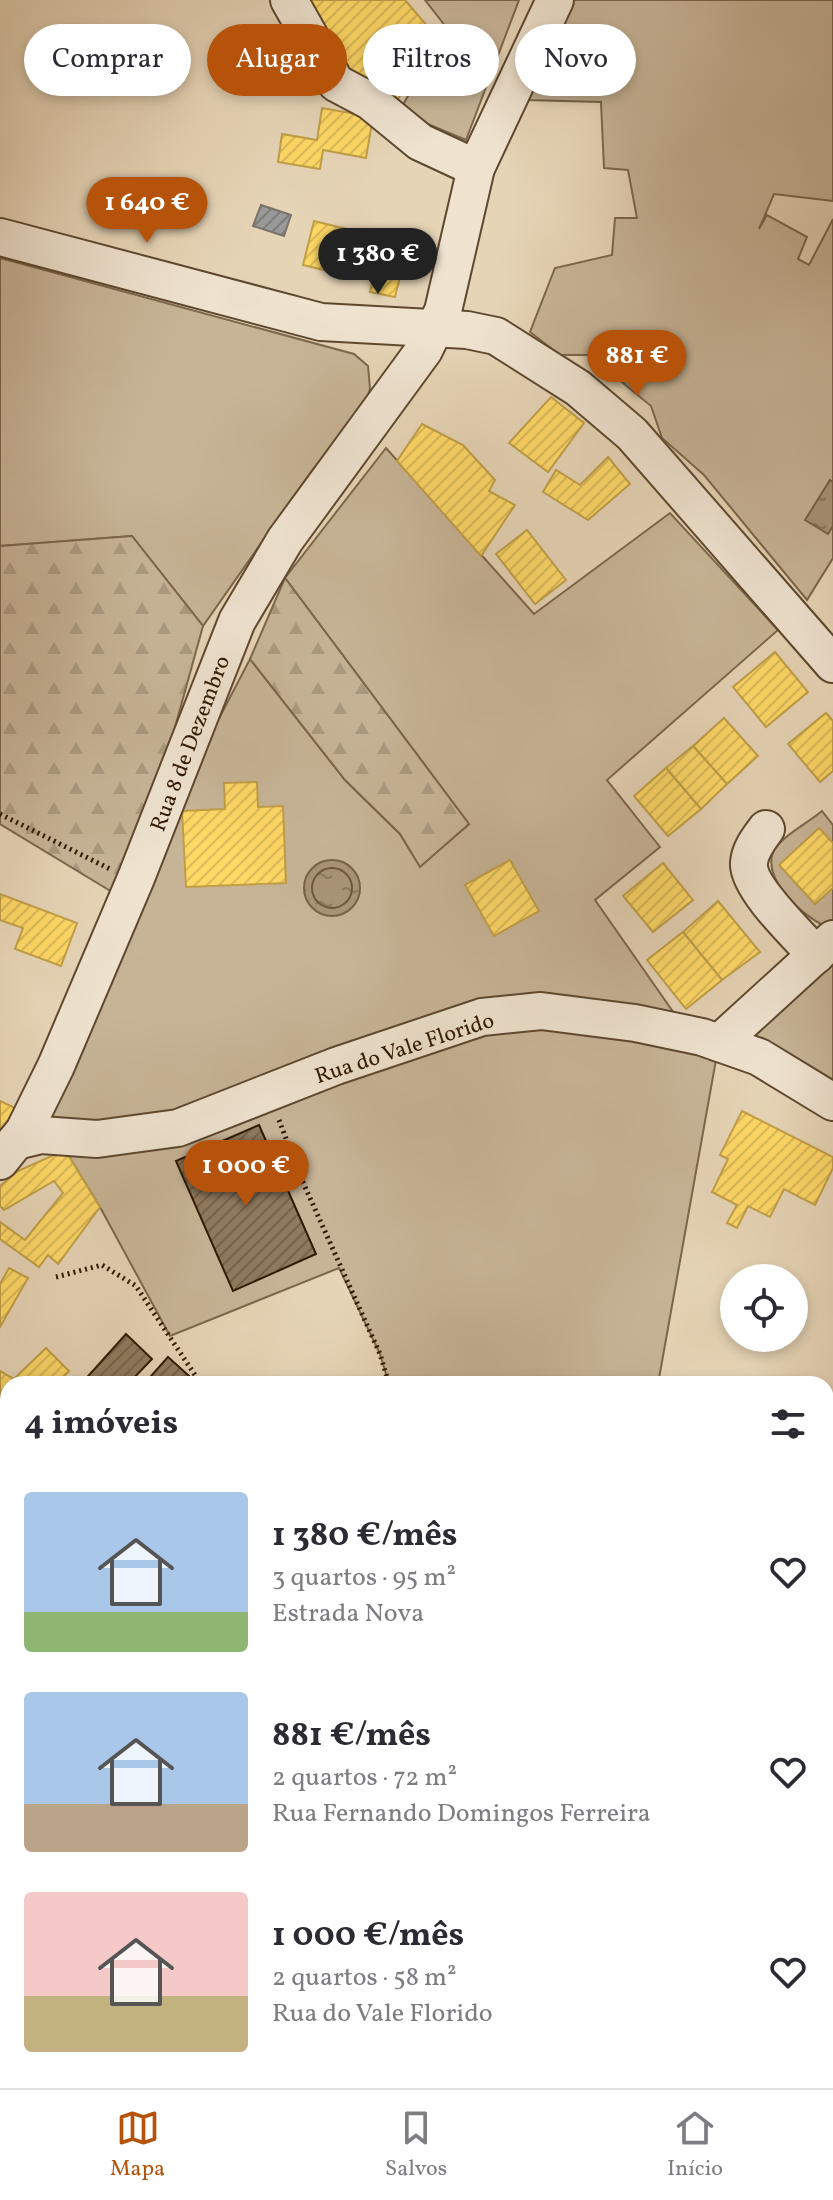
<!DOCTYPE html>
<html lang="pt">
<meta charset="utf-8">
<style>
:root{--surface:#fff;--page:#f2f2f3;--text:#2b2b33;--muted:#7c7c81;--line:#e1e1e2;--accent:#b45309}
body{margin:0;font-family:Vollkorn,serif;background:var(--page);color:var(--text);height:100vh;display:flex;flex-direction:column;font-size:30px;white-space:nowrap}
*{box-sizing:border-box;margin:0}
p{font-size:26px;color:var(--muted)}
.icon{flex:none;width:44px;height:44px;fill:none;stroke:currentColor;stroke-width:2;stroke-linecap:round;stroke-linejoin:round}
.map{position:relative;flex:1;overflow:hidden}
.drawer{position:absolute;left:0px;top:1376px;width:834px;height:712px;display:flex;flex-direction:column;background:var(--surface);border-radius:24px 24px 0 0;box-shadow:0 4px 12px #0003}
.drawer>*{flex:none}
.top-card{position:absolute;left:24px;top:24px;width:786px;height:72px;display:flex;gap:16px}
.tools{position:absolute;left:720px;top:1264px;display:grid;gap:16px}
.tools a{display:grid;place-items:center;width:88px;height:88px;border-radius:50%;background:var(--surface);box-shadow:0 4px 12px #0003;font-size:40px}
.price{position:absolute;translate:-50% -68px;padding:0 18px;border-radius:28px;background:var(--accent);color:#fff;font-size:26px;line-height:52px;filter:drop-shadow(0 2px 4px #0008)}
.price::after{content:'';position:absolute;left:50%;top:48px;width:24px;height:18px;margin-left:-12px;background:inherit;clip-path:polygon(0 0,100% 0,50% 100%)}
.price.active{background:#222;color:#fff}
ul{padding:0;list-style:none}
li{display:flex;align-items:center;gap:24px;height:200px;padding:0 24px}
li span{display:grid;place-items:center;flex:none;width:224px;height:160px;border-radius:8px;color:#555}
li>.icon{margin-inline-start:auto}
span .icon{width:96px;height:96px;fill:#fffc;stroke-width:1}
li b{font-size:34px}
h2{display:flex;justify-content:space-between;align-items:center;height:96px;padding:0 24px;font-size:34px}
.pill{padding:0 28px;border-radius:36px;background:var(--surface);box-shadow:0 4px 12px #0003;font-size:28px;line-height:72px}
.pill.active{background:var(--accent);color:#fff}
.menu{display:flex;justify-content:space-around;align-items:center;height:112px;border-top:2px solid var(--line);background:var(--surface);font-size:22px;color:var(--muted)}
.menu a{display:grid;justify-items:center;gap:4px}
.menu .active{color:var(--accent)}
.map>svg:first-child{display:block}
.green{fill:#c7b497;stroke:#7c664c;stroke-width:2}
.forest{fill:url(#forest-firs);stroke:#7c664c;stroke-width:2}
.wetland{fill:url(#wetland-marsh);stroke:#7c664c;stroke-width:2}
.water{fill:url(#water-ripples);stroke:#786348;stroke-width:2}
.homes{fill:url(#homes-hatch);stroke:#c19f47;stroke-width:2}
.industry{fill:url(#industry-hatch);stroke:#7a736b;stroke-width:2}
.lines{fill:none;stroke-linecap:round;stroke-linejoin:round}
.shore{stroke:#6c563c;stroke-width:2}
.building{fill:url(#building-hatch);stroke:#301900;stroke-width:2}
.minor-casing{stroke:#5e482e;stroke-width:40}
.path{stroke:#301900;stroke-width:5;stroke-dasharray:2 4;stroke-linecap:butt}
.minor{stroke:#efe3d0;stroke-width:36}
.labels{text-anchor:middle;stroke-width:8;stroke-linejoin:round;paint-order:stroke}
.street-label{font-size:22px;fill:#301900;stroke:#efe3d0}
</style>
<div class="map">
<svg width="833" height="2088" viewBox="0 0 833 2088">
<defs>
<pattern id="forest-firs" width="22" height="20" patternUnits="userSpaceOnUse" patternTransform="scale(2)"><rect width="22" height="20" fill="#c7b497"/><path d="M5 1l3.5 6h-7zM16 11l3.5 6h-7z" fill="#ab9a80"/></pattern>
<pattern id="wetland-marsh" width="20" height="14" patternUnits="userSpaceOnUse" patternTransform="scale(2)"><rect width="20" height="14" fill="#c7b497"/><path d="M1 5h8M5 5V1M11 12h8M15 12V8" fill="none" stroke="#ab9a80"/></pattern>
<pattern id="water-ripples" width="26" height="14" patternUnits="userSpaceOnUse" patternTransform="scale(2)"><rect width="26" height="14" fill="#a89478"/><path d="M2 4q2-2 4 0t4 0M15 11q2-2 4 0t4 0" fill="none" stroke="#897860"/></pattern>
<pattern id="homes-hatch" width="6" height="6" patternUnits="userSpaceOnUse" patternTransform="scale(2)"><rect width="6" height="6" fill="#ffd966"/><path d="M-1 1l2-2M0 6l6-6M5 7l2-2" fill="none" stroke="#dbba57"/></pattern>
<pattern id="industry-hatch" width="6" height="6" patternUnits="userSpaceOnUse" patternTransform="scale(2)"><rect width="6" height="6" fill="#999"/><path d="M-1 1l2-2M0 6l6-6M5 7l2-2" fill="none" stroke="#7d7c7a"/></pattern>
<pattern id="building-hatch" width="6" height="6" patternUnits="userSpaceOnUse" patternTransform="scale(2)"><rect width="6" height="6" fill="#8f7a5f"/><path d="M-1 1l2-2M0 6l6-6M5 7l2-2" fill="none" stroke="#75634c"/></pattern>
</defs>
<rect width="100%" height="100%" fill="#e6d4b6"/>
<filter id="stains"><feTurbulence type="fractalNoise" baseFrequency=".0025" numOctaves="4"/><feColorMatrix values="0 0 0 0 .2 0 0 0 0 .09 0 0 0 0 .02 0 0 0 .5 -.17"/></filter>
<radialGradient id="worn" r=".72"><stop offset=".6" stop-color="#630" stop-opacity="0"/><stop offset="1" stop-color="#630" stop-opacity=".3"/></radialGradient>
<g class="green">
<path d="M 425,0 L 519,0 L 466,140 L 399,112 L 446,27 Z"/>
<path d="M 571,0 L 833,0 L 833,201 L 774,194 L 759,229 L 767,215 L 807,237 L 798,259 L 809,265 L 833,219 L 833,558 L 807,600 L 704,475 L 662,438 L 651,406 L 589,355 L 560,355 L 530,332 L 555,268 L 612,255 L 615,218 L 637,218 L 628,170 L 604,168 L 601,102 L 527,100 Z"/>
<path d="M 0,258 L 354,354 L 368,366 L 370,389 L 366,402 L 311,472 L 203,626 L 132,536 L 0,546 Z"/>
<path d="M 386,448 L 534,614 L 670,513 L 778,630 L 607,780 L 660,847 L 595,900 L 674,1013 L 702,1037 L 833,962 L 833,1102 L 719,1043 L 658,1384 L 389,1384 L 380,1354 L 339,1268 L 170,1336 L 100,1207 L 65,1150 L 41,1135 L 136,878 L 250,659 L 345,780 L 400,834 L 420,866 L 469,824 L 285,578 Z"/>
<path d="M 822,811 L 833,825 L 833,921 L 825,926 C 802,916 757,875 776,847 C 786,834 809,822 822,811 Z"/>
<path d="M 476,2080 L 544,2080 L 563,2088 L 496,2088 Z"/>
</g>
<g class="forest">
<path d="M 132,536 L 203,626 L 127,901 L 0,824 L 0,546 Z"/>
<path d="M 285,578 L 469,824 L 420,867 L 400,834 L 345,780 L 250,659 Z"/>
<path d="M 833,1988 L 833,2088 L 774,2088 L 776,2080 L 826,2080 L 826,1995 Z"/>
</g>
<path class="wetland" d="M 544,2080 L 603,2080 L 630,2088 L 563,2088 Z"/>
<g class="water">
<path d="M 830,480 L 833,482 L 833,526 L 828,534 L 805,520 Z"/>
<circle cx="332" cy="888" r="28"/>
<path d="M 603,2080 L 772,2080 L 764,2088 L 630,2088 Z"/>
</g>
<g class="homes">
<path d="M 304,0 L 405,0 L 435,35 L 394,106 L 334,59 Z"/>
<path d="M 322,108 L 373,117 L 366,158 L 323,150 L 320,169 L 278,162 L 282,134 L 317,140 Z"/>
<path d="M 314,221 L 408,244 L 395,297 L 370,292 L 380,248 L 352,240 L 344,275 L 303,265 Z"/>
<path d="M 551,397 L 584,423 L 548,472 L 509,443 Z"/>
<path d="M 422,424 L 463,445 L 495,480 L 489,491 L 515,505 L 481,556 L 397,461 Z"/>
<path d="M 608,457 L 630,484 L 588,520 L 543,492 L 556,470 L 580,485 Z"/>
<path d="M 527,530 L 566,580 L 535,604 L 496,554 Z"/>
<path d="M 775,652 L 808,692 L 766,727 L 733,687 Z"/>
<path d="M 826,713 L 833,721 L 833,771 L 820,782 L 788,744 Z"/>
<path d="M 724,718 L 758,756 L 727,784 L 693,746 Z"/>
<path d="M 693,746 L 727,784 L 701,809 L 666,768 Z"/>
<path d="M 666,768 L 701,809 L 668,836 L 634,796 Z"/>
<path d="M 257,782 L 258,807 L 283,806 L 286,883 L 186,887 L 182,811 L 225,809 L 224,783 Z"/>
<path d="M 819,828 L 833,843 L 833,888 L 815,904 L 779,865 Z"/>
<path d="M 510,860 L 539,911 L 494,936 L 465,885 Z"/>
<path d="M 663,863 L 693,900 L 653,932 L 623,896 Z"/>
<path d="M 0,894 L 77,923 L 61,966 L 15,949 L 23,928 L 0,920 Z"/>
<path d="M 718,901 L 760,952 L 722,980 L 683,932 Z"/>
<path d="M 683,932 L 722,980 L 686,1009 L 647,960 Z"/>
<path d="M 0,1101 L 17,1109 L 5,1134 L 0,1131 Z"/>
<path d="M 742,1111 L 833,1157 L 833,1168 L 815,1205 L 784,1189 L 770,1217 L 748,1206 L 737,1228 L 727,1223 L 737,1205 L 712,1192 L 728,1159 L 720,1155 Z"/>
<path d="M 65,1150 L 100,1207 L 58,1264 L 48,1255 L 39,1267 L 0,1239 L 0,1222 L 25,1240 L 63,1193 L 54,1181 L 4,1210 L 0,1206 L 0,1186 L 18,1171 Z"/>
<path d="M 9,1268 L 28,1278 L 0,1327 L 0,1284 Z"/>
<path d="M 46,1348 L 69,1371 L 56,1384 L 8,1384 L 8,1432 L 0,1440 L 0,1371 L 14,1379 Z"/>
<path d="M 0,1480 L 8,1482 L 8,1515 L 0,1520 Z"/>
<path d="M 0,1592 L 8,1593 L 8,1642 L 0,1642 Z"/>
<path d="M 0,1642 L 8,1642 L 8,1675 L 4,1675 L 0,1660 Z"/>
<path d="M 0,1910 L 8,1910 L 8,1931 L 0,1932 Z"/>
<path d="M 8,1931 L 8,1953 L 0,1953 L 0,1932 Z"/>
<path d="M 0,1953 L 8,1953 L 8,1984 L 0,1985 Z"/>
<path d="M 8,1984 L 8,2035 L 0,2036 L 0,1985 Z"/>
<path d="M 8,2035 L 8,2056 L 0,2056 L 0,2036 Z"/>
<path d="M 28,2080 L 52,2080 L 51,2088 L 27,2088 Z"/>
<path d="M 62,2080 L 128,2080 L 129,2088 L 63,2088 Z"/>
</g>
<path class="industry" d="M 261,205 L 291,215 L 284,236 L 253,226 Z"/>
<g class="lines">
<circle class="shore" cx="332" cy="888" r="20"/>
</g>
<g class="building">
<path d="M 259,1125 L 316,1254 L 233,1291 L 176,1161 Z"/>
<path d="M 126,1334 L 152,1359 L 128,1384 L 81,1384 Z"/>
<path d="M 168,1357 L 198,1384 L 144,1384 Z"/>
<path d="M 826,1608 L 833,1613 L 833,1652 L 826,1661 Z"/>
</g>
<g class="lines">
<g class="minor-casing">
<g id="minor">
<path d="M 289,0 L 336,83 L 370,101 L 420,142 L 476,168"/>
<path d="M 0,237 L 321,322 L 467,330 L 496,336 L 578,388 L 632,434 L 833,664"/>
<path d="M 766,829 C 759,839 750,849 749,863 C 747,887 799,936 816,955"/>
<path d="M 719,1043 L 833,939"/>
<path d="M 16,1141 L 41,1135 L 97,1139 L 178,1128 L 336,1066 L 482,1017 L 541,1011 L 635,1023 L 702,1037 L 759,1057 L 833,1102"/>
<path d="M 0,1161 L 24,1131 L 56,1066 L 136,878 L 237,621 L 285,540 L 424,350 L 443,311 L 476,168 L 555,0"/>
<path d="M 0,1707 L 8,1740"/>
<path d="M 0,1883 L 8,1864"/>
<path d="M 58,2080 L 59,2088"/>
<path d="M 0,2083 L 8,2079"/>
</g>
</g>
<g class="path">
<path d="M 0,814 L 110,869"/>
<path d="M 279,1120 L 301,1178 L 380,1354 L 389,1384"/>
<path d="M 56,1277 L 102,1265 L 136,1286 L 201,1384"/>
<path d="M 826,1712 L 833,1704"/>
<path d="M 826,1993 L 833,1989"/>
<path d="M 799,2088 L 801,2080"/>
</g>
<use href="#minor" class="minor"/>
</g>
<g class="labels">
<g class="street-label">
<text transform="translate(189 743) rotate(-69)" y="8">Rua 8 de Dezembro</text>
<text transform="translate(404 1047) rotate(-18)" y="8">Rua do Vale Florido</text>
</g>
</g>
<rect width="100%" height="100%" filter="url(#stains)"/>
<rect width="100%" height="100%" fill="url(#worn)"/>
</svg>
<div class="tools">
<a><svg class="icon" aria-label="locate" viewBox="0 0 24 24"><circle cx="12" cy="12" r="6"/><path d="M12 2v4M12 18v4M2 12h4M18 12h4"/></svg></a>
</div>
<b class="price" style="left:147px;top:245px">1 640 €</b>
<b class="price active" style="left:378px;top:296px">1 380 €</b>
<b class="price" style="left:637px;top:398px">881 €</b>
<b class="price" style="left:246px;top:1208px">1 000 €</b>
<div class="top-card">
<a class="pill">Comprar</a>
<a class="pill active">Alugar</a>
<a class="pill">Filtros</a>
<a class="pill">Novo</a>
</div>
<section class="drawer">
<h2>4 imóveis<svg class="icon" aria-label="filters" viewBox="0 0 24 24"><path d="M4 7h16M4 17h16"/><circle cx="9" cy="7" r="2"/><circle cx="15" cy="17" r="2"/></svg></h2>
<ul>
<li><span style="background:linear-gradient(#a9c7e8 75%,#8fb573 0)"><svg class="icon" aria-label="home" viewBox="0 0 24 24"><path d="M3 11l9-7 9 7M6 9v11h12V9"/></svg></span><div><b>1 380 €/mês</b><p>3 quartos · 95 m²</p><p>Estrada Nova</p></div><svg class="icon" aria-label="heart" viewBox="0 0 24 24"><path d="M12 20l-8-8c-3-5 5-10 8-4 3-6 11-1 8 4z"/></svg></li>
<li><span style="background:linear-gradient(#a9c7e8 70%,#b9a48a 0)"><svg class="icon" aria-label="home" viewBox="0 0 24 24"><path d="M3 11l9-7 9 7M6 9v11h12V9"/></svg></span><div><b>881 €/mês</b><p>2 quartos · 72 m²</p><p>Rua Fernando Domingos Ferreira</p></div><svg class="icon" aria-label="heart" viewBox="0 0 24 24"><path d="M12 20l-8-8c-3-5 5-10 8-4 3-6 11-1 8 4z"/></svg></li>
<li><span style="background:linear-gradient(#f6c9c9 65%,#c2b280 0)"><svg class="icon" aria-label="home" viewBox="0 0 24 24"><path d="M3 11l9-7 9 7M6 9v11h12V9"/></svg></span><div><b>1 000 €/mês</b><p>2 quartos · 58 m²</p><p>Rua do Vale Florido</p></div><svg class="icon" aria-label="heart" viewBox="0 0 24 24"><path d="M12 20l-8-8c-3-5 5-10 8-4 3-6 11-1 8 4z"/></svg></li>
</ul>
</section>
</div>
<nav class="menu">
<a class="active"><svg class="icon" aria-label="map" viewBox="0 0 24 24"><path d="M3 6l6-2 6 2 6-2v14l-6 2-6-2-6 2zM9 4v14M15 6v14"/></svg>Mapa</a>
<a><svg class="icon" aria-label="saved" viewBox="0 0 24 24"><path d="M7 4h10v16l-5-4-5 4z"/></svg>Salvos</a>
<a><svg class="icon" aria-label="home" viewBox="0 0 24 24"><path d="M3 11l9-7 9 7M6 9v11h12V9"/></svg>Início</a>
</nav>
